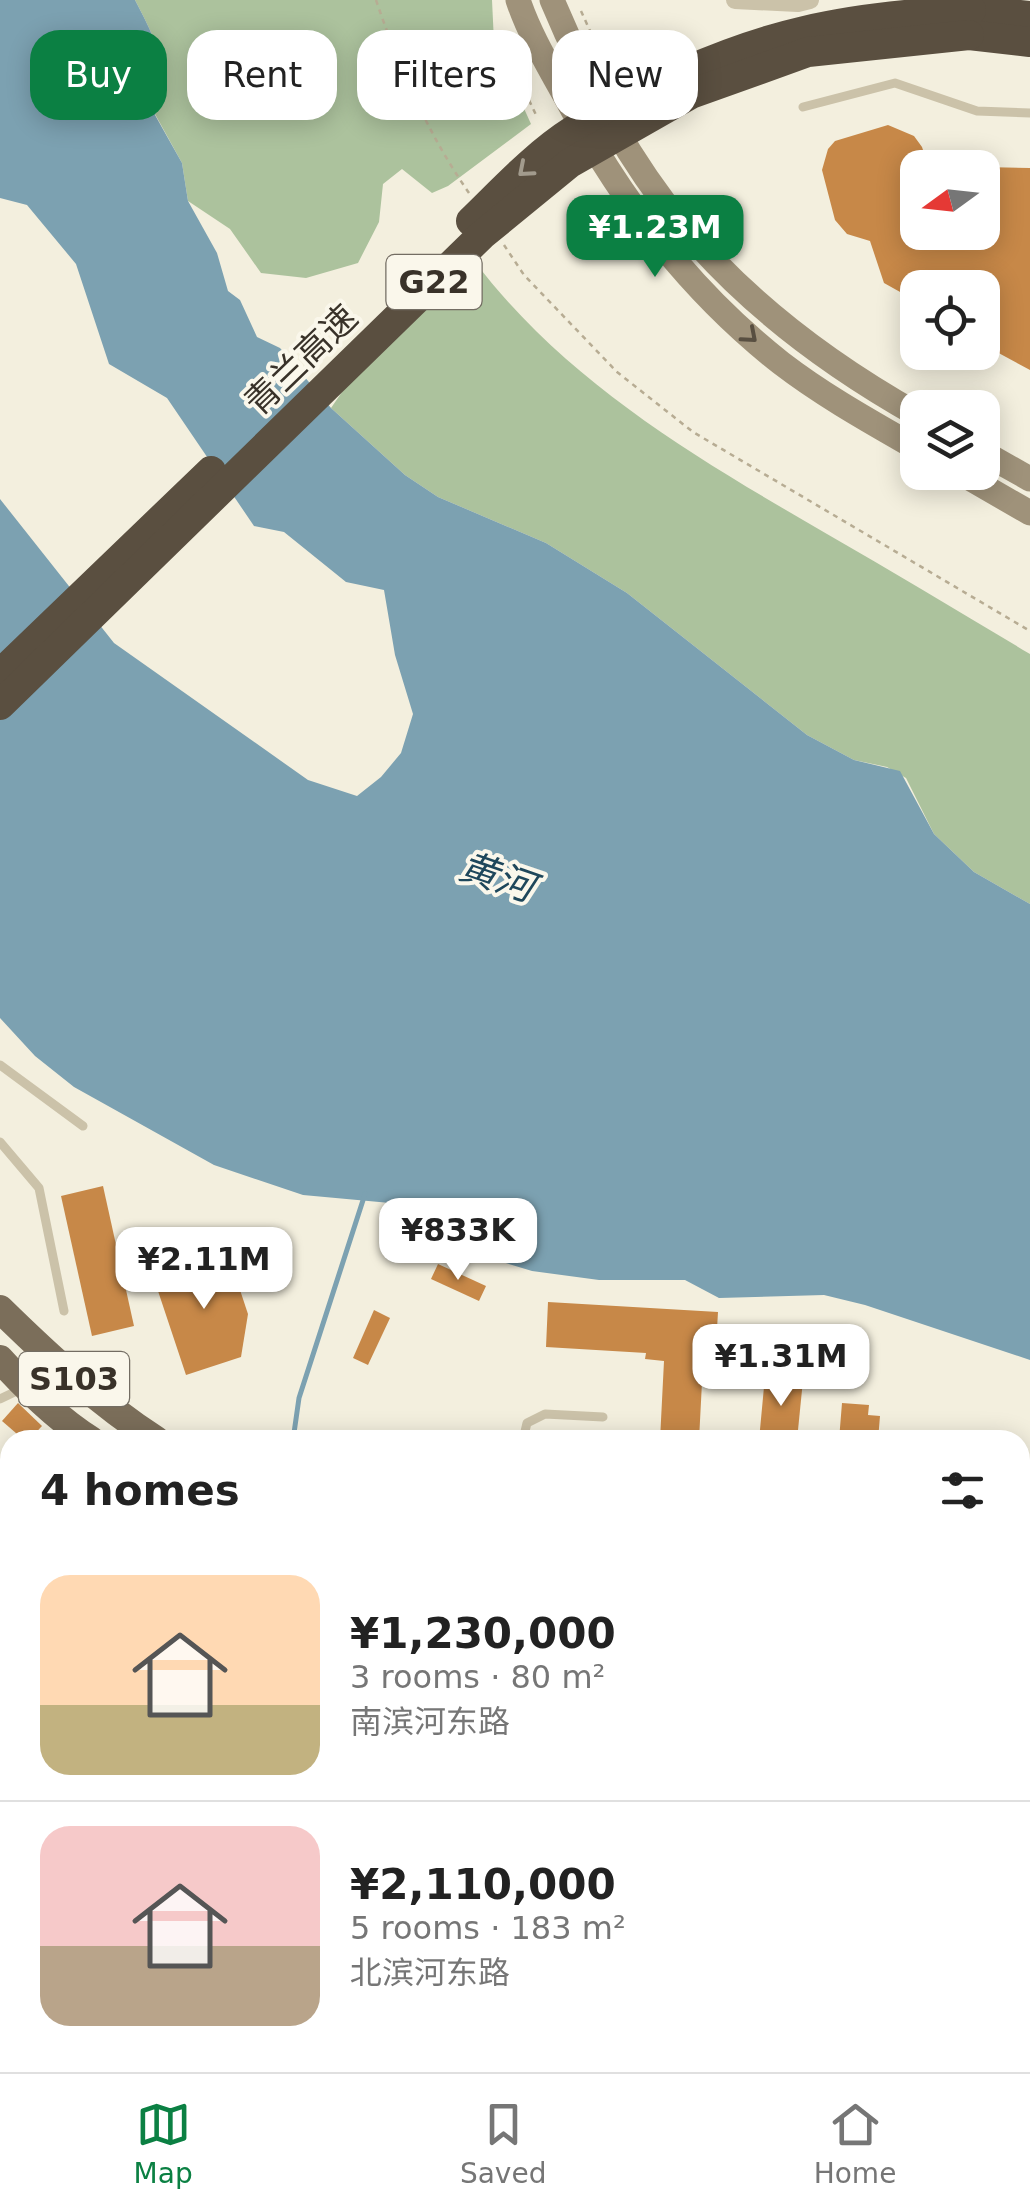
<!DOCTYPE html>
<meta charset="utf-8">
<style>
:root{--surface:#fff;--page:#f6f6f6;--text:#222;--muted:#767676;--line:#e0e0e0;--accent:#0b8043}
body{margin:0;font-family:"DejaVu Sans","Noto Sans SC",sans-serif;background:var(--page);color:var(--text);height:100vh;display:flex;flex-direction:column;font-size:38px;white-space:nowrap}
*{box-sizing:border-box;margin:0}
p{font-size:32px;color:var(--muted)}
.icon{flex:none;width:55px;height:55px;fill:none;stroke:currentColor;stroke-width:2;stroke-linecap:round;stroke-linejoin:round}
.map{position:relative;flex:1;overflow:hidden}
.details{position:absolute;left:0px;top:1430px;width:1030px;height:642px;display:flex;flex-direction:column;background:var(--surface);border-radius:30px 30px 0 0;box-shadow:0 5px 25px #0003}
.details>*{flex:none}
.top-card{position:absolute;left:30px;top:30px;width:970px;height:90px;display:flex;gap:20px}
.needle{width:65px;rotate:255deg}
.tools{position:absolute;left:900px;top:150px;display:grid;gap:20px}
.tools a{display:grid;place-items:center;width:100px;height:100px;border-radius:20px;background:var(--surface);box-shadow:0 5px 25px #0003;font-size:50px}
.price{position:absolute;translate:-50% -85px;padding:0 22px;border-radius:20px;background:#fff;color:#222;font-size:32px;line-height:65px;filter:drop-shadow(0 2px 5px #0008)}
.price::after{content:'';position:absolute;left:50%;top:60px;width:30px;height:22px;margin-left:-15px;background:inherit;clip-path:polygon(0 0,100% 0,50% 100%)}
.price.selected{background:var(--accent);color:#fff}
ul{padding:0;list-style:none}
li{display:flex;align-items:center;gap:30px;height:250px;padding:0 40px}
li+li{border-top:2px solid var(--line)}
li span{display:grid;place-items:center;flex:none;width:280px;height:200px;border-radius:30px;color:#555}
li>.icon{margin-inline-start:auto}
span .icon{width:120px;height:120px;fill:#fffc;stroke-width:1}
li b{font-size:42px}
h2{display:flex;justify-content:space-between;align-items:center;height:120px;padding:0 40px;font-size:42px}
.pill{padding:0 35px;border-radius:30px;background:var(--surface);box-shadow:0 5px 25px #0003;font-size:35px;line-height:90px}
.pill.selected{background:var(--accent);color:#fff}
.tabs{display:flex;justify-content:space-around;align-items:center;height:140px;border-top:2px solid var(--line);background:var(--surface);font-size:28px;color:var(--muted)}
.tabs a{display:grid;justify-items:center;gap:5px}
.tabs .selected{color:var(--accent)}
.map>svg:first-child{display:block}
.green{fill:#acc29d}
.water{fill:#7ca1b1}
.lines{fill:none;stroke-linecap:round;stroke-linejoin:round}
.stream{stroke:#7ca1b1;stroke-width:5}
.building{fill:#c78848}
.path{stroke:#b7ac93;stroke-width:2.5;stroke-dasharray:5 5;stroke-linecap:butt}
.lane{stroke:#cbc2a9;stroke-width:9}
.street{stroke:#cbc2a9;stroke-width:18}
.secondary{stroke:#9f927a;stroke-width:25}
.primary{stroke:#7b6e5a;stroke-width:28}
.highway{stroke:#5a4f40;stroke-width:30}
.highway-bridge{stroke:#5a4f40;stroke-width:30}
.oneway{stroke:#a29b8d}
.oneway2{stroke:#584f41}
.labels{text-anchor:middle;stroke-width:8;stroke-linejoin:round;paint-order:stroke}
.shield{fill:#faf7eb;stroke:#736d63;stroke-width:2.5}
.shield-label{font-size:32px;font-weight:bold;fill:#393229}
.street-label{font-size:35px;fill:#393229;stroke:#faf7eb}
.water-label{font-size:38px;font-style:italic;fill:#1e475b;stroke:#faf7eb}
</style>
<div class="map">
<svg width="1030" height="2072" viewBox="0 0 1030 2072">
<rect width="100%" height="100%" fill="#f3efde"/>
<g class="green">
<path d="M 135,0 L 492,0 L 494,42 L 531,124 L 448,186 L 432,193 L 402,169 L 383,184 L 379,222 L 358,263 L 306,278 L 261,273 L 230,229 L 188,201 L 182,163 L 155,114 C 172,68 156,41 135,0 Z"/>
<path d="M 475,262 C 567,383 698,459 827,534 C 895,573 963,614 1030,654 L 1030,904 L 974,872 L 934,834 L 906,778 L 887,767 L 854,760 L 807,735 L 627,593 L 546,543 L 438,497 L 405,475 L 331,408 L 360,366 Z"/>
</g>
<path class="water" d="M 0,0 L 135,0 C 156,41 172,68 155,115 L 182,163 L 188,201 L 217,253 L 228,291 L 240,300 L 257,337 L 280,348 L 331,408 L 405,475 L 438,497 L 546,543 L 627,593 L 807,735 L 854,760 L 900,771 L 934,834 L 974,872 L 1030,904 L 1030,1360 L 865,1305 L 824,1295 L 719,1298 L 685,1280 L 599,1280 L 532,1271 L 496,1260 L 401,1204 L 303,1195 L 214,1165 L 74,1087 L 35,1056 L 0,1018 L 0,499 L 114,643 L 308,780 L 357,796 L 381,777 L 401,753 L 413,714 L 395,655 L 384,590 L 346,582 L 284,532 L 254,526 L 167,398 L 109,364 L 76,264 L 27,205 L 0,198 Z"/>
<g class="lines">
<g class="stream">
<path d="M 293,1440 L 299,1398 L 365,1194"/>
<path d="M 233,2072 L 234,2062"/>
</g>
</g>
<g class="building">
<path d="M 888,125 L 914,136 L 922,147 L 929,168 L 918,168 L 918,232 L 982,232 L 982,167 L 1030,168 L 1030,370 L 982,344 L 982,288 L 918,288 L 918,302 L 884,283 L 870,241 L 847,234 L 835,220 L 822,170 L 828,149 L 835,141 Z"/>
<path d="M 103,1186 L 134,1326 L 92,1336 L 61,1196 Z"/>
<path d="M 227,1251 L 248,1314 L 241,1357 L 186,1375 L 153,1276 Z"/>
<path d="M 438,1264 L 486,1286 L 479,1301 L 431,1279 Z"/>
<path d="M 548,1302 L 718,1312 L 715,1363 L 703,1363 L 699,1440 L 660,1440 L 664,1361 L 645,1359 L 646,1353 L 546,1347 Z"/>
<path d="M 374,1310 L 390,1318 L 368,1365 L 353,1358 Z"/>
<path d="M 765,1376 L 803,1380 L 797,1440 L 759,1440 Z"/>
<path d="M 18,1403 L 42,1426 L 29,1440 L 24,1440 L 2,1421 Z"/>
<path d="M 842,1403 L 869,1405 L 868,1415 L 880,1416 L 878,1440 L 839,1440 Z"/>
</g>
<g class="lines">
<g class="path">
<path d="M 376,0 C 399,68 428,134 469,193"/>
<path d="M 581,11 L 596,44"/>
<path d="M 499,37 L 537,117"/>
<path d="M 504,245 L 524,275 L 617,372 L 693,432 L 1030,631"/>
</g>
<g class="lane">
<path d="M 803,107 L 895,83 L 977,111 L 1030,113"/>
<path d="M 0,1065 L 83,1126"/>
<path d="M 0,1142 L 39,1188 L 64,1311"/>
<path d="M 0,1399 L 23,1388"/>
<path d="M 523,1440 L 527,1423 L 545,1414 L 603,1417"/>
<path d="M 0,1975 L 10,1965"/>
</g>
<g class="street">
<path d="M 735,0 L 798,3 L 810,0"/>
<path d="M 793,2062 L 800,2072"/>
</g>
<g class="secondary">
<path d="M 518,0 C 530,36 551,70 569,103 C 622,202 692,293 781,363 C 824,396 871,422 918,449"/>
<path d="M 552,0 C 585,79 626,157 681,224 C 745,302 831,366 918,415"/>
<path d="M 982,452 L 1030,479"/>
<path d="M 959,472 L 1030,513"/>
</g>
<g class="primary">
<path d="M 0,1309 C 49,1357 98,1402 156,1440"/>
<path d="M 0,1359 C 27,1389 56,1418 91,1440"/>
<path d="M 1020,1553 L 1030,1554"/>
</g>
<g class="highway">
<path d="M 971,10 L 1030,16"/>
<path d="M 969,35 L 1030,42"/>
</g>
<g class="highway-bridge">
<path d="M 471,221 C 503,190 536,154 574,130 C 642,88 726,49 804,31 C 859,18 915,13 971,10"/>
<path d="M 0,674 L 211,471"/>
<path d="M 0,705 L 482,235 L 570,163 L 691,94 L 808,52 L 969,35"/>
</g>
</g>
<defs><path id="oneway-chevron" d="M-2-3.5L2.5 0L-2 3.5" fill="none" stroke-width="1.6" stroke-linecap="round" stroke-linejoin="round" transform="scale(2.5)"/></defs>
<use class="oneway" href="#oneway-chevron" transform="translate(525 170) rotate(139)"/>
<use class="oneway2" href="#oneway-chevron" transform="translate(750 336) rotate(41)"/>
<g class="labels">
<g class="shield">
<rect x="386.5" y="255" width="95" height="54" rx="8"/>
<rect x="19" y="1352" width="110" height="54" rx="8"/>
</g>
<g class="shield-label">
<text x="434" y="293">G22</text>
<text x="74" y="1390">S103</text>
</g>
<g class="street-label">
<text transform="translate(301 360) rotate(-44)" y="12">青兰高速</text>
</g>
<g class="water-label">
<text transform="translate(497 877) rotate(19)" y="13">黄河</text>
</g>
</g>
</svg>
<div class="tools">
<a><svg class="needle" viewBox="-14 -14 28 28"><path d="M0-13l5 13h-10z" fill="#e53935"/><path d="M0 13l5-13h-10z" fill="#767676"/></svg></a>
<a><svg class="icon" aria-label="locate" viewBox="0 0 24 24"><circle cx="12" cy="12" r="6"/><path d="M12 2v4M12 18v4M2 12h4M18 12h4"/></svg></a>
<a><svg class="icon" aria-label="layers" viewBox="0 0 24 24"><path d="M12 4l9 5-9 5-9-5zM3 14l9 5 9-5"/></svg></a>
</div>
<b class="price selected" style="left:655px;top:280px">¥1.23M</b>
<b class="price" style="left:458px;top:1283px">¥833K</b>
<b class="price" style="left:204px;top:1312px">¥2.11M</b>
<b class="price" style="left:781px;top:1409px">¥1.31M</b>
<div class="top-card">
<a class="pill selected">Buy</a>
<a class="pill">Rent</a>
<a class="pill">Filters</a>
<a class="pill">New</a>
</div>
<section class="details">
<h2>4 homes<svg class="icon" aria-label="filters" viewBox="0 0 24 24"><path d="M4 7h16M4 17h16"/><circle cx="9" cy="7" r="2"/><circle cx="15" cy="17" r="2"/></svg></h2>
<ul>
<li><span style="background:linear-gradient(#ffd9b3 65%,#c2b280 0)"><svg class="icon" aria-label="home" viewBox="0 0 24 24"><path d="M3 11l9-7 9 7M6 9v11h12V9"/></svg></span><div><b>¥1,230,000</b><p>3 rooms · 80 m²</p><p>南滨河东路</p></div></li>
<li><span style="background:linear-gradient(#f6c9c9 60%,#b9a48a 0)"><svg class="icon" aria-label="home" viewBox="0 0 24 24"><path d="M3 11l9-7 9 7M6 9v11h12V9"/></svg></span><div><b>¥2,110,000</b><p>5 rooms · 183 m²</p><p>北滨河东路</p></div></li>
</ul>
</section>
</div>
<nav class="tabs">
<a class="selected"><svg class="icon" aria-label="map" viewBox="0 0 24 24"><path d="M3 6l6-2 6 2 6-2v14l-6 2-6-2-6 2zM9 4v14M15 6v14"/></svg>Map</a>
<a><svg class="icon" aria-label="saved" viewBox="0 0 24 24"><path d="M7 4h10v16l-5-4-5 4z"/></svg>Saved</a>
<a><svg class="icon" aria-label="home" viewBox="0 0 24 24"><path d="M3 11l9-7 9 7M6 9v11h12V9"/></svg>Home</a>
</nav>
